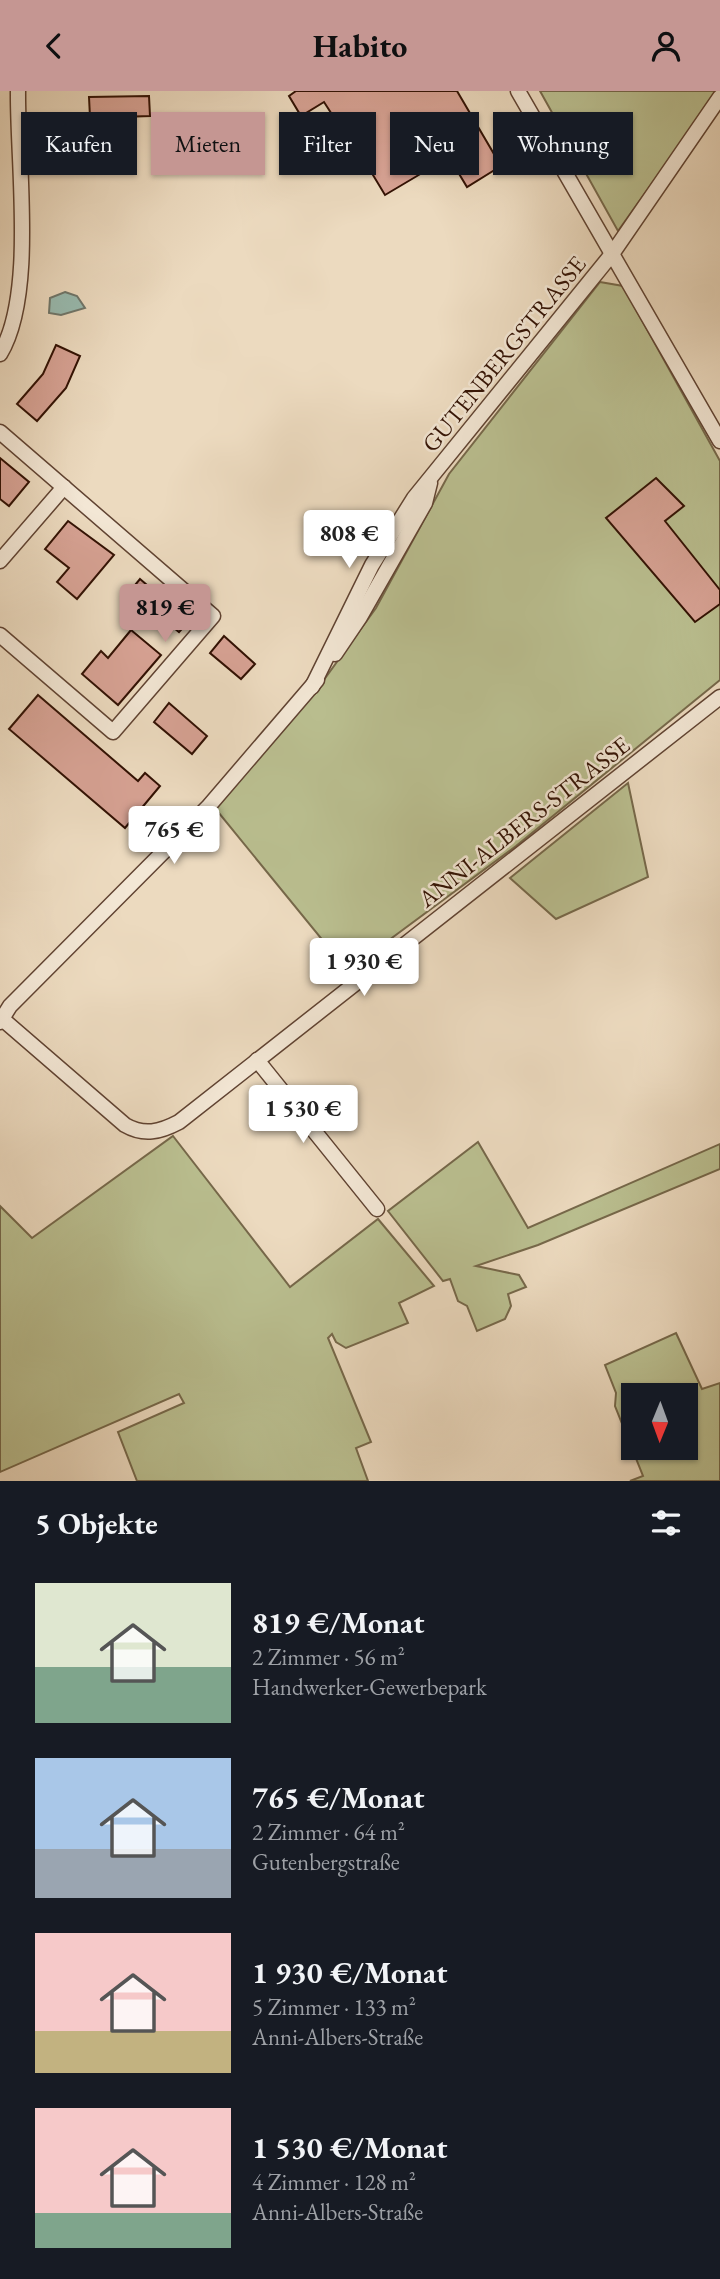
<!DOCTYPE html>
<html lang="de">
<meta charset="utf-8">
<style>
:root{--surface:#171b24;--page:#242831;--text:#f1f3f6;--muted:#9ea1a6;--accent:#c59692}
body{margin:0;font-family:"EB Garamond",serif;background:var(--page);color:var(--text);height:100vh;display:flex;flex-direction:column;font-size:26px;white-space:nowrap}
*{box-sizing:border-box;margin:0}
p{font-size:23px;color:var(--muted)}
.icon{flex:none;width:38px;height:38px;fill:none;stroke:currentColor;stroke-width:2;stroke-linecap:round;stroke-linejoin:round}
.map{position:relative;height:1390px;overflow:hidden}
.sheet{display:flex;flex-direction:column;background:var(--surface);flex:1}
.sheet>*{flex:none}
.guide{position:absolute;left:21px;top:21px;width:679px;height:63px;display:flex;gap:14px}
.needle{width:46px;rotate:181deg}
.fabs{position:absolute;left:621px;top:1292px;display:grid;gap:14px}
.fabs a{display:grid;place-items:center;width:77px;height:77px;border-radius:0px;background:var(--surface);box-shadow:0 2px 5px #0004;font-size:35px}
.price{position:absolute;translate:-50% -60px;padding:0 16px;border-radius:7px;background:#fff;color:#222;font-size:23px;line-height:46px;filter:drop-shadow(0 2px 4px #0008)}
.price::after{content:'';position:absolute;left:50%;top:42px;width:21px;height:16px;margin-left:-10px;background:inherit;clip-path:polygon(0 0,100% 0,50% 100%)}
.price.selected{background:var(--accent);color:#111}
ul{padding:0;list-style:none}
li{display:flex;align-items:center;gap:21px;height:175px;padding:0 35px}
li span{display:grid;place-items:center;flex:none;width:196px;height:140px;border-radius:0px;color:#555}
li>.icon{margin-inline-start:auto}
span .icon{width:84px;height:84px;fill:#fffc;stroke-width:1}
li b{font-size:30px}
h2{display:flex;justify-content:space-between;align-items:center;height:84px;padding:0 35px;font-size:30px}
.chip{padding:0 24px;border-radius:0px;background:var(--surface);box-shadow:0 2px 5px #0004;font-size:24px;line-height:63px}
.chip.selected{background:var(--accent);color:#111}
header{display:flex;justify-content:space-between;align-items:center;height:91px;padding:0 35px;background:var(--accent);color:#111;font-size:32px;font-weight:700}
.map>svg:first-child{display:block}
.green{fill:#babf90;stroke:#76684a;stroke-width:2;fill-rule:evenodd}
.water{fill:#99bbb0;stroke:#70776b;stroke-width:2}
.building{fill:#d7a294;stroke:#321103;stroke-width:2}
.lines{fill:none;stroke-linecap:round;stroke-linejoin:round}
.minor-casing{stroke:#604332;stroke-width:17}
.minor{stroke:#f3e7d5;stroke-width:14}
.labels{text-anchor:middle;stroke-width:5;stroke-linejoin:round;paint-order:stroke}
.street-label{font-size:24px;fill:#321103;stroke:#f3e7d5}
</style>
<header><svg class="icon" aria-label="back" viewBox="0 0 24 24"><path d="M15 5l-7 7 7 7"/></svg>Habito<svg class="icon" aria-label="person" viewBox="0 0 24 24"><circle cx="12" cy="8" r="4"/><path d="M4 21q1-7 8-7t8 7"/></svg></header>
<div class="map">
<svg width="720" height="1390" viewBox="0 0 720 1390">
<rect width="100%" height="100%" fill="#ecdabf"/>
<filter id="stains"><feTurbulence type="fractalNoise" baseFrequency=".00286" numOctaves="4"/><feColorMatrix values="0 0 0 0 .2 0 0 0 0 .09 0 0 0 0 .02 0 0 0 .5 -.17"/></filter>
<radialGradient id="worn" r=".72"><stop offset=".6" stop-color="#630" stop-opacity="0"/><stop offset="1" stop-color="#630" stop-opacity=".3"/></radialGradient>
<g class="green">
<path d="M 540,0 L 718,0 L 618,140 Z"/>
<path d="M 600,191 L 623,195 L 720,370 L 720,589 L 516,755 L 358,872 L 353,867 L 342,873 L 214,716 L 315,601 L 376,517 L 449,383 Z"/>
<path d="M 628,692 L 648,786 L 556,828 L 510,787 Z"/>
<path d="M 173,1045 L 290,1196 L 378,1128 L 434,1195 L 399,1212 L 408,1232 L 346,1257 L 336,1251 L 332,1243 L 328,1247 L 371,1351 L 356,1357 L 368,1390 L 137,1390 L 118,1341 L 184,1312 L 179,1303 L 0,1381 L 0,1115 L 32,1147 Z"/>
<path d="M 478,1051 L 528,1137 L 720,1053 L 720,1078 L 538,1154 L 476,1175 L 519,1184 L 526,1196 L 508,1203 L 511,1215 L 505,1228 L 477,1240 L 467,1215 L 458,1210 L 450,1188 L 443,1190 L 388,1120 Z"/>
<path d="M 676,1242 L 702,1298 L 720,1292 L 720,1390 L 630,1390 L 643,1385 L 615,1315 L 616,1302 L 605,1274 ZM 634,1304 L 686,1304 L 686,1356 L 634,1356 Z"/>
</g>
<path class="water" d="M 65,201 L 77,205 L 85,217 L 61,224 L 49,222 L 50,207 Z"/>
<g class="building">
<path d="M 296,0 L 457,0 L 501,75 L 467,96 L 449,66 L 385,104 L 338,26 L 335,28 L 324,11 L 301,25 L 289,5 Z"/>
<path d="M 149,5 L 150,25 L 120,26 L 120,39 L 108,39 L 108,26 L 90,26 L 89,6 Z"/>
<path d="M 56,254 L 80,265 L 66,297 L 37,330 L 17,313 L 43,283 Z"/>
<path d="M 0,367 L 29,391 L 9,415 L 0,408 Z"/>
<path d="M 656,387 L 684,415 L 665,430 L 720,499 L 720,513 L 695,531 L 606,427 Z"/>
<path d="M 68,430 L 114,464 L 77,508 L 57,491 L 69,477 L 45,458 Z"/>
<path d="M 140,488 L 189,530 L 179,541 L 130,500 Z"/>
<path d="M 131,539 L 161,564 L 118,614 L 82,583 L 101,560 L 108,567 Z"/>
<path d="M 224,545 L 255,573 L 241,588 L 210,562 Z"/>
<path d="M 38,604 L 138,690 L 145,682 L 160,695 L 125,737 L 9,638 Z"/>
<path d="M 169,612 L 207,645 L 192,663 L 154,631 Z"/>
</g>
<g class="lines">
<g class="minor-casing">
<g id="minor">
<path d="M 518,0 L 720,350"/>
<path d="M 0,263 C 36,204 17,71 18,0"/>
<path d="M 0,341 L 213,525 L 113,641 L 0,544"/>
<path d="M 0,470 L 64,396"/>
<path d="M 335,563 L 360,526 L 425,412 L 430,392"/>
<path d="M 312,596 L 372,474 L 414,407 L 612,163 L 720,6"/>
<path d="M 0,926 L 125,1034 C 144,1045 160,1041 179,1031 L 720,606"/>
<path d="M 0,931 L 10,915 L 208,716 L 317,589"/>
<path d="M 257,969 L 377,1118"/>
</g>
</g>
<use href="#minor" class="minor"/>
</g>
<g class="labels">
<g class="street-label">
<text transform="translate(504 263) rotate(-51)" y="8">GUTENBERGSTRASSE</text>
<text transform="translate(524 731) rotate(-38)" y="8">ANNI-ALBERS-STRASSE</text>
</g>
</g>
<rect width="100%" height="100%" filter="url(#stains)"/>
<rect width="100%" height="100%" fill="url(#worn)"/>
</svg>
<div class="fabs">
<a><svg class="needle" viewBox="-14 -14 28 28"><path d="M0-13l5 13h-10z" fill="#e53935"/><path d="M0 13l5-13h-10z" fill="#9ea1a6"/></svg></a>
</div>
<b class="price" style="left:349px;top:479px">808 €</b>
<b class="price selected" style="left:165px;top:553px">819 €</b>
<b class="price" style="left:174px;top:775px">765 €</b>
<b class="price" style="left:364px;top:907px">1 930 €</b>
<b class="price" style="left:303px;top:1054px">1 530 €</b>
<div class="guide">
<a class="chip">Kaufen</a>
<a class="chip selected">Mieten</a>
<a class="chip">Filter</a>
<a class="chip">Neu</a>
<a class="chip">Wohnung</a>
</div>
</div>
<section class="sheet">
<h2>5 Objekte<svg class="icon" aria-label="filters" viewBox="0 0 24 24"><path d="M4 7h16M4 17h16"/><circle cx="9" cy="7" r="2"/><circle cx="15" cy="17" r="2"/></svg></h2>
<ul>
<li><span style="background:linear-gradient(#dfe7d0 60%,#7fa58c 0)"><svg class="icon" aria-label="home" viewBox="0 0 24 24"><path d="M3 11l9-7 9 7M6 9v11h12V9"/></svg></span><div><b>819 €/Monat</b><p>2 Zimmer · 56 m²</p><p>Handwerker-Gewerbepark</p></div></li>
<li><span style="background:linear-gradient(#a9c7e8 65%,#9aa5b1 0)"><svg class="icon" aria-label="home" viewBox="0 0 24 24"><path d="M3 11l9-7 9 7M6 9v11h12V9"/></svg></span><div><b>765 €/Monat</b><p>2 Zimmer · 64 m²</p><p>Gutenbergstraße</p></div></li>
<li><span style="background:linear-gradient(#f6c9c9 70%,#c2b280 0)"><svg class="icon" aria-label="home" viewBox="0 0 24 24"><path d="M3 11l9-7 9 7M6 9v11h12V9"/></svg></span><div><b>1 930 €/Monat</b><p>5 Zimmer · 133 m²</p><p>Anni-Albers-Straße</p></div></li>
<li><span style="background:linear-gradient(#f6c9c9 75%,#7fa58c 0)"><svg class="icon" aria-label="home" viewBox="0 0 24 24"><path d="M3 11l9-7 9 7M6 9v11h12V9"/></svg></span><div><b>1 530 €/Monat</b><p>4 Zimmer · 128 m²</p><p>Anni-Albers-Straße</p></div></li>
</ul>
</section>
